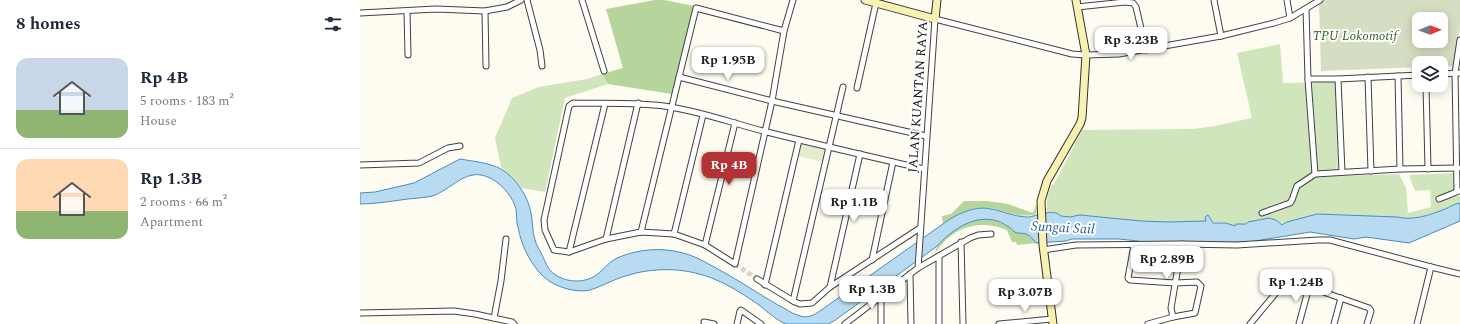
<!DOCTYPE html>
<meta charset="utf-8">
<style>
:root{--surface:#fff;--page:#f2f2f3;--text:#1f2937;--muted:#747a83;--line:#e0e1e3;--accent:#b23236}
body{margin:0;font-family:Spectral,serif;background:var(--page);color:var(--text);height:100vh;display:flex;flex-direction:column;font-size:15px;white-space:nowrap}
*{box-sizing:border-box;margin:0}
p{font-size:13px;color:var(--muted)}
.icon{flex:none;width:22px;height:22px;fill:none;stroke:currentColor;stroke-width:2;stroke-linecap:round;stroke-linejoin:round}
.map{position:relative;flex:1;overflow:hidden}
.details{display:flex;flex-direction:column;background:var(--surface);width:360px}
.details>*{flex:none}
.needle{width:26px;rotate:89deg}
.tools{position:absolute;left:1052px;top:12px;display:grid;gap:8px}
.tools a{display:grid;place-items:center;width:36px;height:36px;border-radius:8px;background:var(--surface);box-shadow:0 2px 10px #0003;font-size:20px}
.price{position:absolute;translate:-50% -34px;padding:0 9px;border-radius:8px;background:#fff;color:#222;font-size:13px;line-height:26px;filter:drop-shadow(0 1px 2px #0008)}
.price::after{content:'';position:absolute;left:50%;top:24px;width:12px;height:9px;margin-left:-6px;background:inherit;clip-path:polygon(0 0,100% 0,50% 100%)}
.price.selected{background:var(--accent);color:#fff}
ul{padding:0;list-style:none}
li{display:flex;align-items:center;gap:12px;height:100px;padding:0 16px}
li+li{border-top:1px solid var(--line)}
li span{display:grid;place-items:center;flex:none;width:112px;height:80px;border-radius:12px;color:#555}
li>.icon{margin-inline-start:auto}
span .icon{width:48px;height:48px;fill:#fffc;stroke-width:1}
li b{font-size:17px}
h2{display:flex;justify-content:space-between;align-items:center;height:48px;padding:0 16px;font-size:17px}
main{display:flex;flex:1;min-height:0}
.map>svg:first-child{display:block}
.green{fill:#d1e5bc}
.forest{fill:#b5d59d}
.cemetery{fill:#d5dec2;fill-rule:evenodd}
.pitch{fill:#e2edcd}
.water{fill:#b9dbf1;stroke:#468ec2}
.lines{fill:none;stroke-linecap:round;stroke-linejoin:round}
.street-tunnel{stroke:#dad7ce;stroke-width:5;stroke-dasharray:5 2.5;stroke-linecap:butt}
.street-casing{stroke:#414141;stroke-width:7}
.secondary-casing{stroke:#303030;stroke-width:9}
.street{stroke:#fff;stroke-width:5}
.secondary{stroke:#f8f1b1;stroke-width:7}
.labels{text-anchor:middle;stroke-width:4;stroke-linejoin:round;paint-order:stroke}
.park-label{font-size:13px;font-style:italic;fill:#2f6024;stroke:#fff}
.street-label{font-size:13px;fill:#0e0e0e;stroke:#fff}
.water-label{font-size:14px;font-style:italic;fill:#226195;stroke:#fff}
</style>
<main>
<section class="details">
<h2>8 homes<svg class="icon" aria-label="filters" viewBox="0 0 24 24"><path d="M4 7h16M4 17h16"/><circle cx="9" cy="7" r="2"/><circle cx="15" cy="17" r="2"/></svg></h2>
<ul>
<li><span style="background:linear-gradient(#c9d6e8 65%,#8fb573 0)"><svg class="icon" aria-label="home" viewBox="0 0 24 24"><path d="M3 11l9-7 9 7M6 9v11h12V9"/></svg></span><div><b>Rp 4B</b><p>5 rooms · 183 m²</p><p>House</p></div></li>
<li><span style="background:linear-gradient(#ffd9b3 65%,#8fb573 0)"><svg class="icon" aria-label="home" viewBox="0 0 24 24"><path d="M3 11l9-7 9 7M6 9v11h12V9"/></svg></span><div><b>Rp 1.3B</b><p>2 rooms · 66 m²</p><p>Apartment</p></div></li>
</ul>
</section>
<div class="map">
<svg width="1100" height="324" viewBox="0 0 1100 324">
<rect width="100%" height="100%" fill="#fefbf0"/>
<g class="green">
<path d="M 920,44 L 923,83 L 975,82 L 978,176 L 1039,174 L 1046,188 L 1048,213 L 1071,207 L 1070,190 L 1055,191 L 1049,175 L 1094,173 L 1095,196 L 1100,196 L 1100,203 C 1094,204 1090,207 1085,209 C 1070,215 1053,221 1037,217 L 922,225 C 919,223 917,219 914,219 C 911,218 877,225 875,226 L 866,223 L 846,221 L 808,222 L 781,221 L 720,215 L 710,217 L 701,216 L 698,214 L 687,214 L 687,200 L 691,185 L 694,184 L 722,130 L 832,129 L 849,127 L 892,118 L 877,53 Z"/>
<path d="M 242,74 L 248,84 L 205,98 L 185,192 L 162,188 L 141,167 L 135,138 L 152,98 L 179,87 L 227,79 Z"/>
</g>
<g class="forest">
<path d="M 295,0 L 304,0 L 334,6 L 312,94 L 248,84 L 242,74 L 263,68 L 246,9 Z"/>
<path d="M 604,201 L 627,201 L 648,204 L 673,213 L 677,203 L 676,214 C 660,219 646,211 630,208 C 612,206 597,214 583,224 L 582,216 L 591,214 Z"/>
<path d="M 622,219 C 635,219 647,224 656,233 C 667,233 669,234 676,243 L 657,245 L 656,242 L 652,242 L 647,230 C 619,218 590,228 575,254 C 578,235 603,221 622,219 Z"/>
</g>
<path class="cemetery" d="M 964,0 L 1100,0 L 1100,29 L 1093,66 L 1081,66 L 1081,63 L 1059,63 L 1059,67 L 961,71 L 959,4 ZM 1059,19 L 1081,19 L 1081,41 L 1059,41 Z"/>
<path class="pitch" d="M 440,143 L 467,150 L 464,162 L 437,156 Z"/>
<path class="water" d="M 100,159 C 111,161 131,163 141,169 C 156,178 168,196 171,213 C 173,221 172,232 175,240 C 176,244 179,249 181,253 C 185,260 187,269 194,274 C 207,283 226,284 239,273 C 245,268 249,262 257,258 C 278,249 301,247 323,253 C 335,256 345,262 356,268 C 377,279 397,293 418,305 C 425,308 432,314 440,316 C 446,318 452,316 457,313 L 590,219 C 600,213 610,209 622,208 C 637,208 652,217 668,217 C 677,216 693,208 701,216 L 710,217 L 720,215 L 781,221 L 808,222 L 846,221 L 845,217 L 848,215 L 853,223 L 866,223 L 875,226 L 876,224 L 886,224 L 888,222 L 909,218 L 916,220 L 922,225 L 927,222 L 957,214 L 1037,217 C 1053,221 1070,215 1085,209 C 1090,207 1094,204 1100,203 L 1100,221 L 1049,243 L 1006,237 L 994,239 L 950,232 L 889,242 L 782,243 L 778,241 L 759,239 L 712,239 L 706,241 L 676,243 C 669,234 667,233 656,233 C 629,206 598,223 576,247 L 474,321 L 468,324 C 458,324 436,324 426,324 C 419,322 405,310 399,305 C 373,287 350,273 317,270 C 301,269 285,270 269,275 C 256,278 243,286 230,290 C 217,293 200,288 189,281 C 173,270 161,246 158,227 C 156,222 157,215 156,209 C 152,194 137,178 121,175 C 102,172 89,191 72,196 C 64,198 56,198 48,199 C 32,201 16,204 0,204 L 0,193 L 15,192 L 54,183 Z"/>
<g class="lines">
<path class="street-tunnel" d="M 375,264 L 397,279"/>
<g class="street-casing">
<g id="street">
<path d="M 167,0 L 180,50 L 182,66"/>
<path d="M 222,0 L 244,71"/>
<path d="M 433,0 L 424,31 L 412,101 L 375,264 L 345,245 L 314,234 L 281,232 L 246,239 L 209,252 L 194,250 L 185,230 L 184,220 L 209,106 L 213,103 C 245,104 278,102 310,107 C 343,112 375,124 407,132 C 459,145 512,157 564,169"/>
<path d="M 854,0 L 861,36"/>
<path d="M 927,0 L 930,18"/>
<path d="M 717,7 L 765,2 L 773,3 L 776,7 L 786,50"/>
<path d="M 946,9 L 948,79 L 955,174 L 1040,169 L 1098,168"/>
<path d="M 47,11 L 48,55"/>
<path d="M 125,11 L 126,66"/>
<path d="M 0,13 L 76,9 L 125,11 L 147,7 L 161,0"/>
<path d="M 1081,74 L 1100,73"/>
<path d="M 1038,76 L 1040,169"/>
<path d="M 319,77 L 412,101 L 566,136"/>
<path d="M 1008,77 L 1011,171"/>
<path d="M 948,79 L 978,79 L 1059,75"/>
<path d="M 978,79 L 982,172"/>
<path d="M 1066,85 L 1068,169"/>
<path d="M 497,88 L 516,3"/>
<path d="M 0,165 L 59,163 L 88,148 L 100,146"/>
<path d="M 1097,191 L 1095,73 L 1100,40"/>
<path d="M 1079,199 L 1099,191"/>
<path d="M 902,213 L 930,203 L 932,200 L 937,186 L 955,174"/>
<path d="M 281,232 L 336,8 L 424,31"/>
<path d="M 314,234 L 343,115"/>
<path d="M 246,239 L 278,103"/>
<path d="M 601,242 L 603,324"/>
<path d="M 345,245 L 375,123"/>
<path d="M 774,245 L 768,278 L 770,280 L 815,283 L 837,282 L 841,286 L 835,313 L 813,317 L 788,324"/>
<path d="M 683,250 L 716,245 L 822,244 L 877,245 L 958,240 L 970,240 L 1071,267 L 1057,324"/>
<path d="M 209,252 L 245,104"/>
<path d="M 579,256 L 579,324"/>
<path d="M 512,260 L 533,162"/>
<path d="M 1071,267 L 1100,274"/>
<path d="M 558,268 L 575,19 L 712,54 L 726,55 L 759,54 L 861,36 L 914,23 L 930,18 L 960,0"/>
<path d="M 550,274 L 551,324"/>
<path d="M 397,279 L 435,302 L 440,304 L 452,303 L 470,287 L 560,228"/>
<path d="M 405,285 L 439,140"/>
<path d="M 470,287 L 500,154"/>
<path d="M 521,296 L 521,324"/>
<path d="M 433,301 L 483,87"/>
<path d="M 0,313 L 94,311 L 115,314 L 152,322 L 154,324"/>
<path d="M 813,317 L 811,308 L 822,244"/>
<path d="M 134,318 L 141,281 L 146,239"/>
<path d="M 344,322 L 354,324"/>
<path d="M 377,324 L 380,311 L 381,310 L 401,324"/>
<path d="M 485,324 L 558,268 L 610,238 L 618,235 L 631,234"/>
<path d="M 639,324 L 692,319"/>
<path d="M 890,324 L 925,282 L 928,282 L 949,287 L 1009,308 L 1011,311 L 1007,324"/>
<path d="M 939,324 L 949,287"/>
<path d="M 974,324 L 981,298"/>
</g>
</g>
<g class="secondary-casing">
<g id="secondary">
<path d="M 505,0 L 575,19 L 577,0"/>
<path d="M 693,324 L 683,245 L 681,201 L 687,181 L 720,124 L 722,118 L 726,55 L 716,0"/>
</g>
</g>
<use href="#street" class="street"/>
<use href="#secondary" class="secondary"/>
</g>
<g class="labels">
<g class="park-label">
<text x="995" y="40">TPU Lokomotif</text>
</g>
<g class="street-label">
<text transform="translate(557 97) rotate(-86)" y="5">JALAN KUANTAN RAYA</text>
</g>
<g class="water-label">
<text transform="translate(703 227) rotate(3)" y="5">Sungai Sail</text>
</g>
</g>
</svg>
<div class="tools">
<a><svg class="needle" viewBox="-14 -14 28 28"><path d="M0-13l5 13h-10z" fill="#e53935"/><path d="M0 13l5-13h-10z" fill="#747a83"/></svg></a>
<a><svg class="icon" aria-label="layers" viewBox="0 0 24 24"><path d="M12 4l9 5-9 5-9-5zM3 14l9 5 9-5"/></svg></a>
</div>
<b class="price" style="left:771px;top:61px">Rp 3.23B</b>
<b class="price" style="left:368px;top:81px">Rp 1.95B</b>
<b class="price selected" style="left:369px;top:186px">Rp 4B</b>
<b class="price" style="left:494px;top:223px">Rp 1.1B</b>
<b class="price" style="left:807px;top:280px">Rp 2.89B</b>
<b class="price" style="left:936px;top:303px">Rp 1.24B</b>
<b class="price" style="left:512px;top:310px">Rp 1.3B</b>
<b class="price" style="left:665px;top:313px">Rp 3.07B</b>
</div>
</main>
